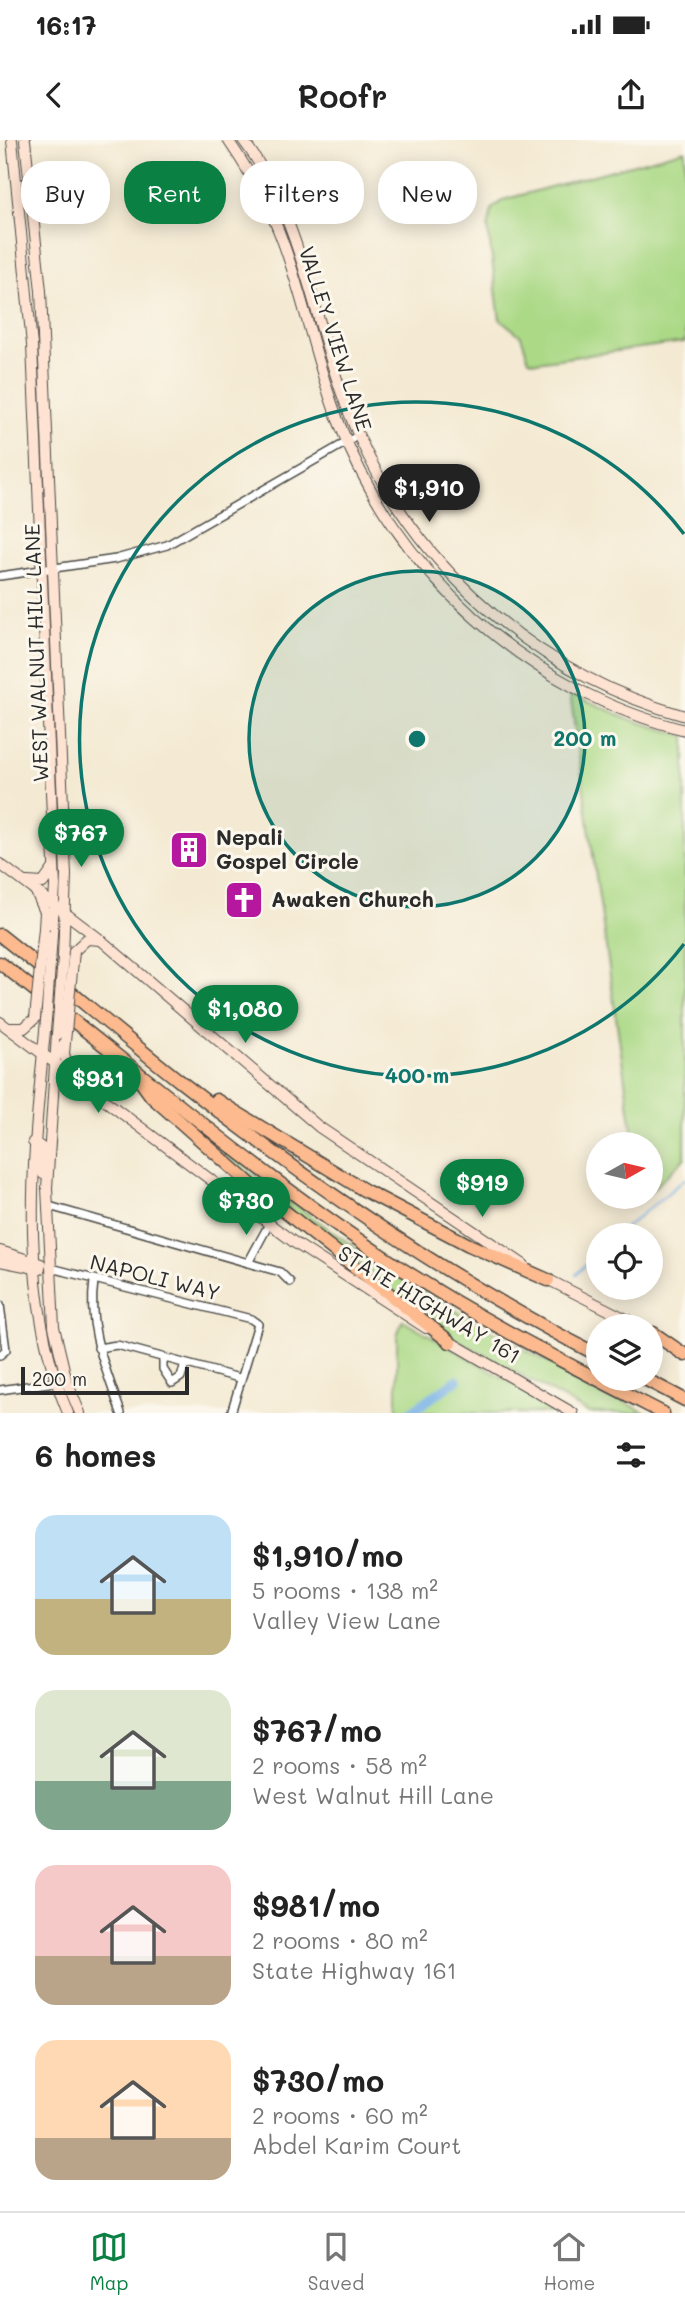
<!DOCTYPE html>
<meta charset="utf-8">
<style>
:root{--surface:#fff;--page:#f6f6f6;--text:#222;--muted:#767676;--line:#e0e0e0;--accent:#0b8043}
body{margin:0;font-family:Mali,sans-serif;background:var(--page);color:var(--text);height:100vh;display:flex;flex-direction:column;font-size:26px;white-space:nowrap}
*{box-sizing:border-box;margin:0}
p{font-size:23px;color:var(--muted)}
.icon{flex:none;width:38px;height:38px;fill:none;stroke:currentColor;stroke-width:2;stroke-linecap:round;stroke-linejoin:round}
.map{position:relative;height:1273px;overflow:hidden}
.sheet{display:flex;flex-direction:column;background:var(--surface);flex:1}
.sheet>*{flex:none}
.hud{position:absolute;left:21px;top:21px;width:644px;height:63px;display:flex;gap:14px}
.needle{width:46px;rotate:82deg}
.buttons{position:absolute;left:586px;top:992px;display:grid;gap:14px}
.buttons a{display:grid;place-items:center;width:77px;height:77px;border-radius:50%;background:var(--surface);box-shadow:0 4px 18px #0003;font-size:35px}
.scale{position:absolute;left:21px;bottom:18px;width:168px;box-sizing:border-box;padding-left:7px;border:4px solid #2b2b2b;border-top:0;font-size:19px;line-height:24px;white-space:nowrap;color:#2b2b2b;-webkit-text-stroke:5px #fbf7ec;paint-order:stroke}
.price{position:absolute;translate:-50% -60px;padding:0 16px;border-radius:24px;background:var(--accent);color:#fff;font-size:23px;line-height:46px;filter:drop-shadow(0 2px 4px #0008)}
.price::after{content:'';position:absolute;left:50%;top:42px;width:21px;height:16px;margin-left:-10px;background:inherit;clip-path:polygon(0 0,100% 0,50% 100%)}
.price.active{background:#222;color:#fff}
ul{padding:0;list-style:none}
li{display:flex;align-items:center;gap:21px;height:175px;padding:0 35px}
li span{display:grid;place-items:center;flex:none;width:196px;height:140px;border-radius:21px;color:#555}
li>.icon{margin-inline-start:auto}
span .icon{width:84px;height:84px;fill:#fffc;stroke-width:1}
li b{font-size:30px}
h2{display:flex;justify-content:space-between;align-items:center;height:84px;padding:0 35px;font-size:30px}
.pill{padding:0 24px;border-radius:28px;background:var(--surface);box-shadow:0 4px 18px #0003;font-size:24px;line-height:63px}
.pill.active{background:var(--accent);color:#fff}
.status{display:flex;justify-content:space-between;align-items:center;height:49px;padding:0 35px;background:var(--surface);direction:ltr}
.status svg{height:19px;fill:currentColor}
header{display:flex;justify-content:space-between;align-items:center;height:91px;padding:0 35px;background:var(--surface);font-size:32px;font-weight:600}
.dock{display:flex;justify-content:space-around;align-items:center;height:98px;border-top:2px solid var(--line);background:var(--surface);font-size:19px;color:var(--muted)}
.dock a{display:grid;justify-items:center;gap:4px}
.dock .active{color:var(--accent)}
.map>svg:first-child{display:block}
.green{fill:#abd986;stroke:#6b8258;stroke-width:2}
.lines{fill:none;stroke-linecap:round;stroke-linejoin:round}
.stream{stroke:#75b0e6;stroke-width:2}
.river{stroke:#75b0e6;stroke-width:10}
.street-casing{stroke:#494844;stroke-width:10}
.secondary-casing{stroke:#494844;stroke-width:12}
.highway-casing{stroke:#494844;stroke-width:15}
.street{stroke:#fff;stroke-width:7}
.secondary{stroke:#fee3d2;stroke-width:10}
.highway{stroke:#fcba8e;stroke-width:12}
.secondary-bridge-casing{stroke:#494844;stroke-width:12;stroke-linecap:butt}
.secondary-bridge{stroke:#fee3d2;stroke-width:10}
.ring{fill:none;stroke:#0f766e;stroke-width:3.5}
.labels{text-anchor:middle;stroke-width:6;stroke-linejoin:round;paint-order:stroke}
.street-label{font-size:21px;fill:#2b2b2b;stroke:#fbf7ec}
.poi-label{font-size:21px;font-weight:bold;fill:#2b2b2b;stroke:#fbf7ec;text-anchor:start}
.centre{fill:#0f766e;stroke:#fbf7ec;stroke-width:3.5}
.ring-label{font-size:21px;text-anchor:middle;font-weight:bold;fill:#0f766e;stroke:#fbf7ec;stroke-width:6;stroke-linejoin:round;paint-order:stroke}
</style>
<div class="status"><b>16:17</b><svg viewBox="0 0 49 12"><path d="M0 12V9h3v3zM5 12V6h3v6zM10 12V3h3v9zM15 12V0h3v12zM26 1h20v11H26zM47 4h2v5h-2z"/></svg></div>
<header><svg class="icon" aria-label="back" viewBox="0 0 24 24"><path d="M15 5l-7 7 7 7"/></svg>Roofr<svg class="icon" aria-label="share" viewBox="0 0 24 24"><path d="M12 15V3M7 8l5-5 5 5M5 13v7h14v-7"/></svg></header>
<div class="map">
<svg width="685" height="1273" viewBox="0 0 685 1273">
<rect width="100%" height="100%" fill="#fbf7ec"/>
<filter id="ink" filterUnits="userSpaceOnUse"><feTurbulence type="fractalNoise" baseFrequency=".0143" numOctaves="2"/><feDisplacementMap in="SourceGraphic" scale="14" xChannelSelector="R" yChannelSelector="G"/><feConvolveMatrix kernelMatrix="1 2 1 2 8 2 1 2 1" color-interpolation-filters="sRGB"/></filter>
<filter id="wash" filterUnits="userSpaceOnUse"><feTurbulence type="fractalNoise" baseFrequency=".00686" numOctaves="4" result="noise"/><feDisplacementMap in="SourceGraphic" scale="28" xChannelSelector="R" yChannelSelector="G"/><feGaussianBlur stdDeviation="1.57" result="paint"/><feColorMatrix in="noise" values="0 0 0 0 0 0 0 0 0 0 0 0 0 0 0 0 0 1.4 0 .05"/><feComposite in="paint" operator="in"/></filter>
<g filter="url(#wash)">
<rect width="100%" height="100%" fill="#f4ead3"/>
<g class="green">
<path d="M 685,10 L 685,202 L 536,222 L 529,220 L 521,196 L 500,179 L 499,173 L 488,88 L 492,69 L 503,60 Z"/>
<path d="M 570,553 L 629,579 L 685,596 L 685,1018 L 651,1051 L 651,1004 L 634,1004 Z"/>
<path d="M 193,985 C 262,1040 332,1095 408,1142 C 485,1190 565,1231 646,1273 L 589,1273 L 453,1197 L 259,1047 Z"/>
<path d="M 403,1180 L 564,1273 L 397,1273 L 397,1195 Z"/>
</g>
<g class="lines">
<g class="stream">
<path d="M 615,1096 L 685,1039"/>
<path d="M 576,1135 L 598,1111"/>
</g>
<path class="river" d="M 409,1273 L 457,1240"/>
</g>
</g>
<g filter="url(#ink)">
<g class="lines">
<g class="street-casing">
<g id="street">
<path d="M 0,436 L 116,419 L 167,405 L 359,295"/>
<path d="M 49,1066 L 280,1132 L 290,1142"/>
<path d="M 248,1123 L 269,1084"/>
<path d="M 51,1128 L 251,1179 L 258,1184 L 231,1273"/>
<path d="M 94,1141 C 87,1188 106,1229 121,1273"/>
<path d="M 0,1165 L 6,1210 L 0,1215"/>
<path d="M 98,1208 L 117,1205 L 239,1238"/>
<path d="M 163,1218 L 163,1229 L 172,1243 L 181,1237 L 185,1224"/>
<path d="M 0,1250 L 55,1242"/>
</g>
</g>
<g class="secondary-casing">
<g id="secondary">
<path d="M 12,0 L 32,205 L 55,746 L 52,795"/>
<path d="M 25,0 L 41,151 L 66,735 L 63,817"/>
<path d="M 228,0 C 249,31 268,62 281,97 C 304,157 315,221 338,280 C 395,432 528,551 685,590"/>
<path d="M 243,0 C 299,74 311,165 341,251 C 395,409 524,531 685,576"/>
<path d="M 0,724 L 101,800 L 319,987 L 524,1125"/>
<path d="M 27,742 L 43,743 L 53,729"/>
<path d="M 36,752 L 45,772 L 44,788"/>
<path d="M 74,811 L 87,799 L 100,800"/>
<path d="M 47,869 C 35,1003 14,1145 68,1273"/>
<path d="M 0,882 L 295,1103 L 426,1188"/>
<path d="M 9,888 L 24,888 L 35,878"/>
<path d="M 57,894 L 47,1048 L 54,1187 L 67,1242 L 80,1273"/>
<path d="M 65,902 L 64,914 L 70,932"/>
<path d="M 33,1002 L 41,1007 L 43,1034"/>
<path d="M 0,1111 L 41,1124"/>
<path d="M 0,1121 L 40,1129"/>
<path d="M 543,1137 L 640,1186"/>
<path d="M 445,1199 L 573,1273"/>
</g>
</g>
<g class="highway-casing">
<g id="highway">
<path d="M 0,795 C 61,843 120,894 181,942 C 312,1045 450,1140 598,1215"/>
<path d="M 0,823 C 132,925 259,1036 399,1127 C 484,1182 573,1227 663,1273"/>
<path d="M 136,935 L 152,957 L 255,1048 L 450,1202"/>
<path d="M 216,960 L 364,1050 L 469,1105 L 548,1140"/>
<path d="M 653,1193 L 685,1215"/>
<path d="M 645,1239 L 685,1260"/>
</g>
</g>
<use href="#street" class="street"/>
<use href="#secondary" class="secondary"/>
<use href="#highway" class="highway"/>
<g class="secondary-bridge-casing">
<g id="secondary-bridge">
<path d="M 47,869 L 52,795"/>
<path d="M 35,878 L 44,788"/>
<path d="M 57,894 L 63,817"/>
<path d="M 65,902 L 74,811"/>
</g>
</g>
<use href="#secondary-bridge" class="secondary-bridge"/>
</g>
</g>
<circle cx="417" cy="599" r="168" fill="#0f766e" fill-opacity=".12"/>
<g class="ring">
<circle cx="417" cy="599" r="168"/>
<path d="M684 804A337 337 0 1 1 684 394"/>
</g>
<defs>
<g id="building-square" transform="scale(2.0125)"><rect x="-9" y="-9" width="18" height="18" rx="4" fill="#b5179e" stroke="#fbf7ec"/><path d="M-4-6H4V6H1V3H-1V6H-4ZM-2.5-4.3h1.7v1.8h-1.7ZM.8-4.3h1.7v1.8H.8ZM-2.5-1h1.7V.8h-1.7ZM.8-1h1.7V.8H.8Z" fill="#fff"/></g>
<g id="church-square" transform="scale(2.0125)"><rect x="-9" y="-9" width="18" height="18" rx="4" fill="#b5179e" stroke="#fbf7ec"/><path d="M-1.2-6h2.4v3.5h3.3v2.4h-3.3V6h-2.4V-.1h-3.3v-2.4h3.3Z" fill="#fff"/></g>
</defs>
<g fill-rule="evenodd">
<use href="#building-square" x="189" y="710"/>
<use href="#church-square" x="244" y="760"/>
</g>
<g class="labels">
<g class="street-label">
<text transform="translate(335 199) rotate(72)" y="7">VALLEY VIEW LANE</text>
<text transform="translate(37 513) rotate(-92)" y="7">WEST WALNUT HILL LANE</text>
<text transform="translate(155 1138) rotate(14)" y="7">NAPOLI WAY</text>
<text transform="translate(429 1165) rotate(31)" y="7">STATE HIGHWAY 161</text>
</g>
<g class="poi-label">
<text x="216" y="705">Nepali<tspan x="216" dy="24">Gospel Circle</tspan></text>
<text x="271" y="767">Awaken Church</text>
</g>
</g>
<circle cx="417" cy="599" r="10" class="centre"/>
<g class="ring-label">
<text x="585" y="606">200 m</text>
<text x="417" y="943">400 m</text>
</g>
</svg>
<div class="buttons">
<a><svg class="needle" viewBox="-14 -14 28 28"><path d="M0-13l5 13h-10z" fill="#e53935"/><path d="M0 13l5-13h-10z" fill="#767676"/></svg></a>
<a><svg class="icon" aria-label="locate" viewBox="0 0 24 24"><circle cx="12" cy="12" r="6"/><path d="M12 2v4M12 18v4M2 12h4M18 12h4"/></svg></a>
<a><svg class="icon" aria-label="layers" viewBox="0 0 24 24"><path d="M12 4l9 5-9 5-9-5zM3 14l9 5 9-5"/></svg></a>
</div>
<div class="scale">200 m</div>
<b class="price active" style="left:429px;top:384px">$1,910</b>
<b class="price" style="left:81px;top:729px">$767</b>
<b class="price" style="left:245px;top:905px">$1,080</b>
<b class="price" style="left:98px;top:975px">$981</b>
<b class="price" style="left:482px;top:1079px">$919</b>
<b class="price" style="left:246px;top:1097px">$730</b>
<div class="hud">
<a class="pill">Buy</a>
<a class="pill active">Rent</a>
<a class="pill">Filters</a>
<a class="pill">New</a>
</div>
</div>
<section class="sheet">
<h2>6 homes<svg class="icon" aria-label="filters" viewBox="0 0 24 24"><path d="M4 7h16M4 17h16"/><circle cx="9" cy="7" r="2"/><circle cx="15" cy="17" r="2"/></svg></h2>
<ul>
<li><span style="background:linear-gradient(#bfe0f5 60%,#c2b280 0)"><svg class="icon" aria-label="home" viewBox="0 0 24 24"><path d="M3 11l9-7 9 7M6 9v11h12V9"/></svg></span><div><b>$1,910/mo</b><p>5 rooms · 138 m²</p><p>Valley View Lane</p></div></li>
<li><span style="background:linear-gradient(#dfe7d0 65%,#7fa58c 0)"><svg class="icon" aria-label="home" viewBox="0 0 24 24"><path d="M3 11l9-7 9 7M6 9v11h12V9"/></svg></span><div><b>$767/mo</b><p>2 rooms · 58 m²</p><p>West Walnut Hill Lane</p></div></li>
<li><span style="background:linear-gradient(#f6c9c9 65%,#b9a48a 0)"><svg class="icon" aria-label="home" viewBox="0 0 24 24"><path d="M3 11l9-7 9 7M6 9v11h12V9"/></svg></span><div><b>$981/mo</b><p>2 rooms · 80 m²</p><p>State Highway 161</p></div></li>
<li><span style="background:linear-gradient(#ffd9b3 70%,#b9a48a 0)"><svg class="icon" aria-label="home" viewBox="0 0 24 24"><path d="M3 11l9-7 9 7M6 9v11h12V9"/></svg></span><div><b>$730/mo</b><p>2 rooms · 60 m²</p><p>Abdel Karim Court</p></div></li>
</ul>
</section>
<nav class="dock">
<a class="active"><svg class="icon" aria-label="map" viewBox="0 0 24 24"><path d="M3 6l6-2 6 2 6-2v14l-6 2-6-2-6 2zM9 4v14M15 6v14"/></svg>Map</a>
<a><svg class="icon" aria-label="saved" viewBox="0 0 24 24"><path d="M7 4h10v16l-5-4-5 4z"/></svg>Saved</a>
<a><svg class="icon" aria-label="home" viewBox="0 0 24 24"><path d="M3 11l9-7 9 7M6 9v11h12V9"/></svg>Home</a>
</nav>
